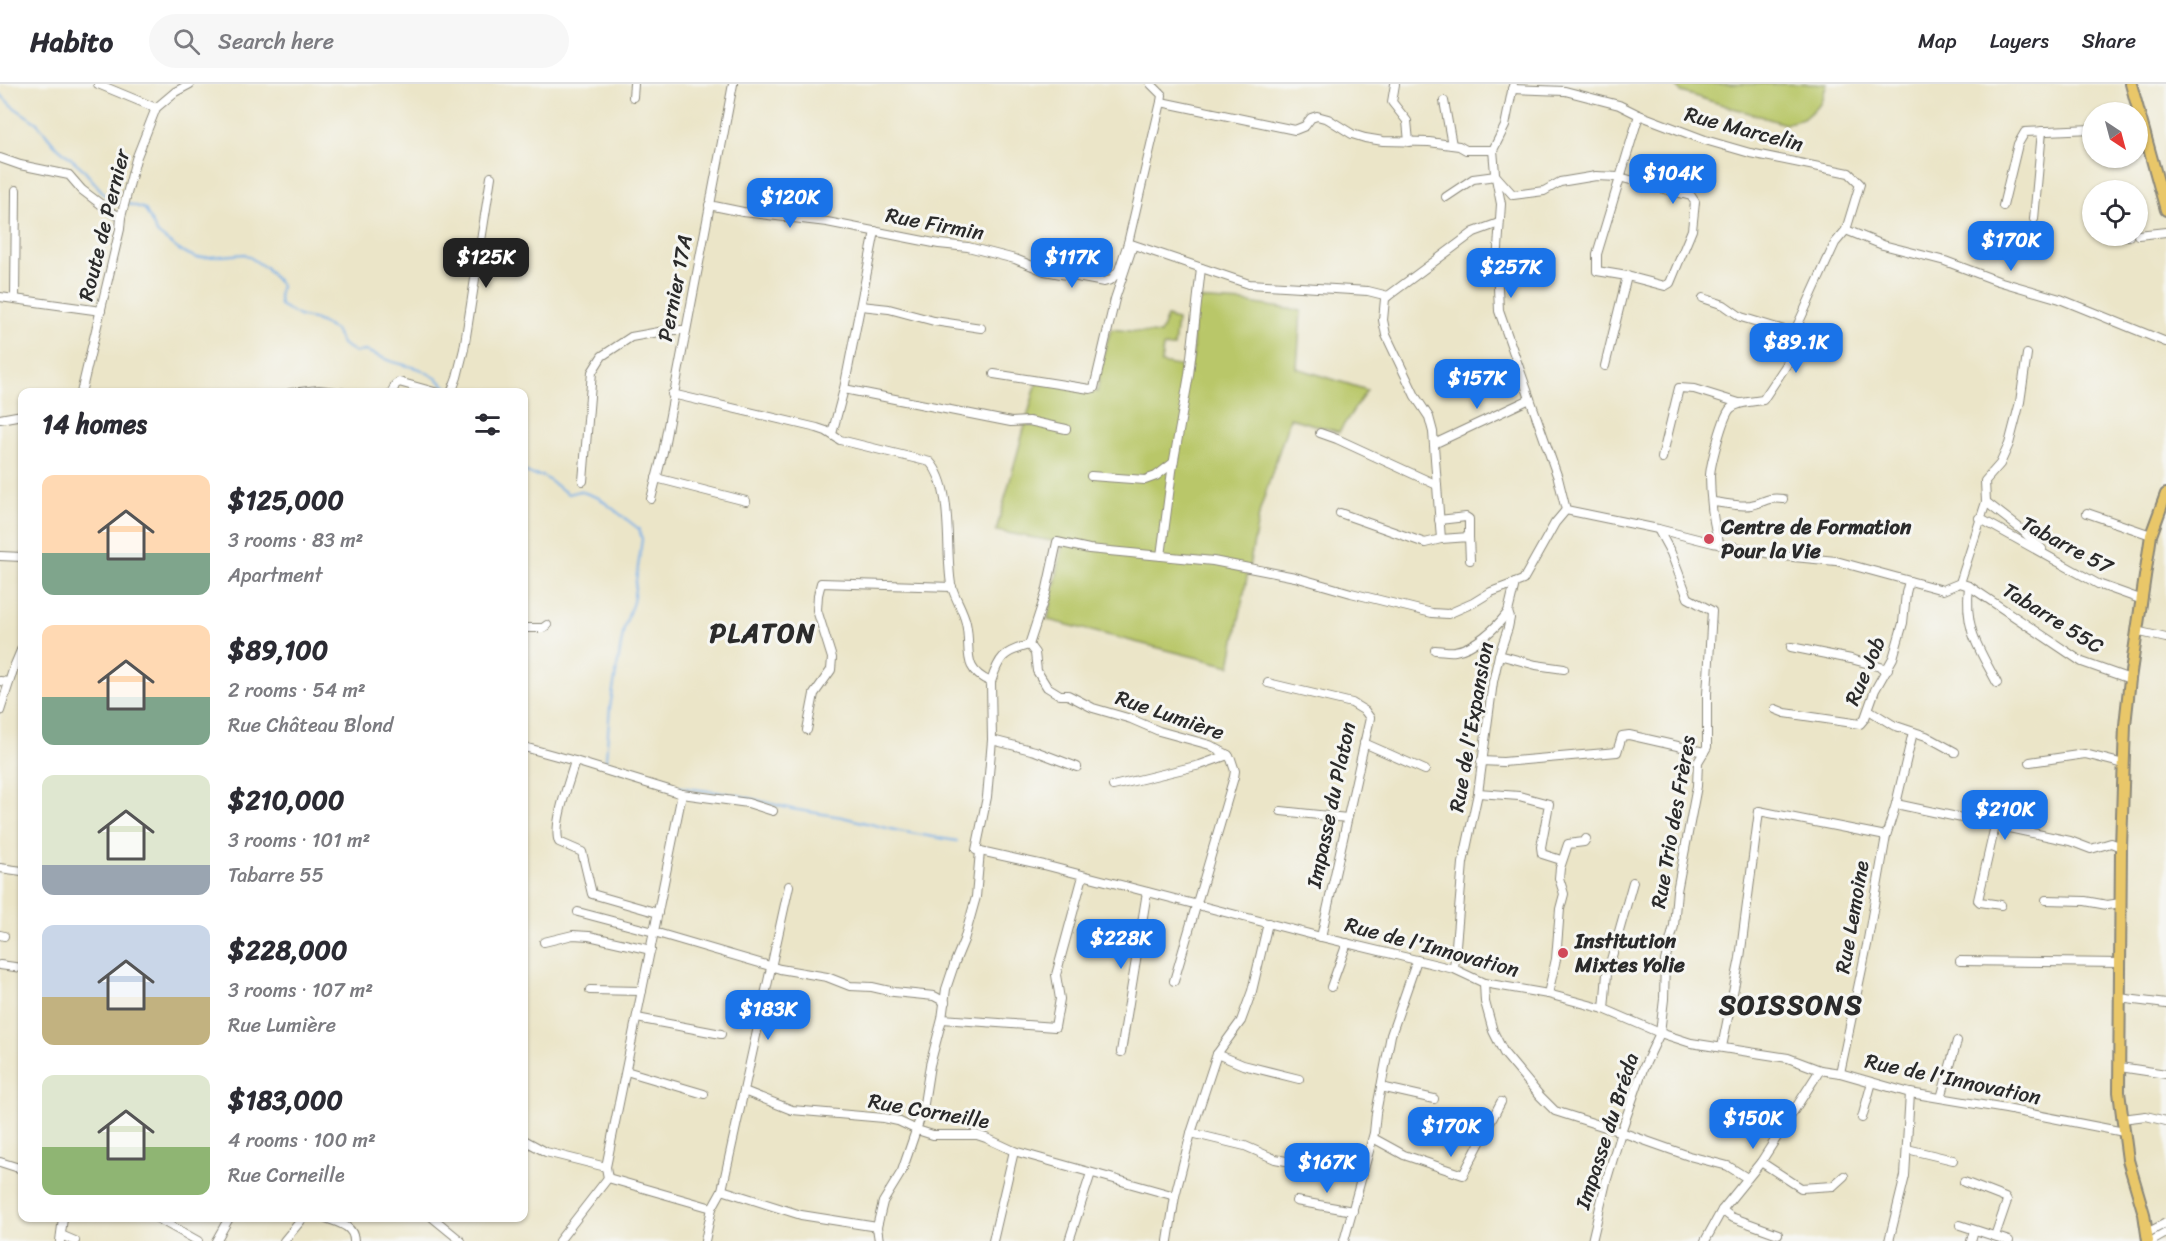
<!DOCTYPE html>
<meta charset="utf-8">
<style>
:root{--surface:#fff;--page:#f7f7f7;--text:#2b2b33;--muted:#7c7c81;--line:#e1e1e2;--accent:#1a73e8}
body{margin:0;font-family:Sriracha,sans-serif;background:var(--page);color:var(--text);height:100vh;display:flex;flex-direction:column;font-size:22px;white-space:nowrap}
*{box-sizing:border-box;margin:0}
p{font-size:20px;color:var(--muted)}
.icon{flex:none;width:33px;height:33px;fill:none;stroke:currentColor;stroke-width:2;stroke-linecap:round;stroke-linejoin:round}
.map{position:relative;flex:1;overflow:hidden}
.panel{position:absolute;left:18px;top:304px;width:510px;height:834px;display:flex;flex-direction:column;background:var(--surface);border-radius:12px;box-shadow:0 2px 4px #0004}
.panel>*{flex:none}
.needle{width:39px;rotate:144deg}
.tools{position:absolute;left:2082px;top:18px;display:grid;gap:12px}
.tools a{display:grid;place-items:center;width:66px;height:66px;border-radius:50%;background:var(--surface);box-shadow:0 2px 4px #0004;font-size:30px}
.price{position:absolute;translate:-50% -51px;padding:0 14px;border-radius:12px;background:var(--accent);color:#fff;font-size:20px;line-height:39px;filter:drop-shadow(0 2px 3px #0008)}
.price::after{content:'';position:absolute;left:50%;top:36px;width:18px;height:14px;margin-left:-9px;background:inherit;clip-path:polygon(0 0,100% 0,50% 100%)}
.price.active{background:#222;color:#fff}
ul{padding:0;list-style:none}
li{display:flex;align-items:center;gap:18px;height:150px;padding:0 24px}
li span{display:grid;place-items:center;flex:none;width:168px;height:120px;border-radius:12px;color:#555}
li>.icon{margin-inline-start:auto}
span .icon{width:72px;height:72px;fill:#fffc;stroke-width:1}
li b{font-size:26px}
h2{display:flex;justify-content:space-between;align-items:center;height:72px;padding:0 24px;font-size:26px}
header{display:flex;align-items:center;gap:36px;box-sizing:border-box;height:84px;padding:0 30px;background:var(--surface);border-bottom:2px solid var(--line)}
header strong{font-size:28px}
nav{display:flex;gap:33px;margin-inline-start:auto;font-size:21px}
.search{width:420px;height:54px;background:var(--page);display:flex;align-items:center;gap:15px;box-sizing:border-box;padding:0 21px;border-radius:33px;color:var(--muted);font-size:22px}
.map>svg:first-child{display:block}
.grass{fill:#b9c769;stroke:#72794a;stroke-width:1.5}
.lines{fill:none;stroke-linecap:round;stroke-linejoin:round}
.stream{stroke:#7ab0e8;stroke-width:2}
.minor-casing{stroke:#8b887a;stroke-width:10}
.major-casing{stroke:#8b887a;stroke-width:14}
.minor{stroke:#fff;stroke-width:8}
.major{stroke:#e9c769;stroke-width:10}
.poi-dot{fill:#d1495b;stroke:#f6f6f2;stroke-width:2}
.labels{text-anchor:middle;stroke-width:6;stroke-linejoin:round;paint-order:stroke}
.street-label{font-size:21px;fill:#2b2b2b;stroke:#f6f6f2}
.poi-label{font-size:21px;font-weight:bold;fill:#2b2b2b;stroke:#f6f6f2;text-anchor:start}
.district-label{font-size:27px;font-weight:bold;letter-spacing:1.5px;fill:#2b2b2b;stroke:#f6f6f2}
</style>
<header>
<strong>Habito</strong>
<div class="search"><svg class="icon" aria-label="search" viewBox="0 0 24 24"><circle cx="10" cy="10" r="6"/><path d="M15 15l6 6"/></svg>Search here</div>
<nav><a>Map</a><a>Layers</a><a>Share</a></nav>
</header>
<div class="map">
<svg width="2166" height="1157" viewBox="0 0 2166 1157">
<rect width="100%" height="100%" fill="#f6f6f2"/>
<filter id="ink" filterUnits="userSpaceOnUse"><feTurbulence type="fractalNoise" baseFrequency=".0167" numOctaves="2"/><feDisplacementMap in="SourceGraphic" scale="12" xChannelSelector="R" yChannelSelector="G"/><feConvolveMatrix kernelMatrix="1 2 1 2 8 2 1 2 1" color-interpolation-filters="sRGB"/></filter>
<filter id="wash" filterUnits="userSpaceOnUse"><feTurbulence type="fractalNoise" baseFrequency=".008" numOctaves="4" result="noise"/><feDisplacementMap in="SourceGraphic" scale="24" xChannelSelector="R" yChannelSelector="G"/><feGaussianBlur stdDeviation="1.35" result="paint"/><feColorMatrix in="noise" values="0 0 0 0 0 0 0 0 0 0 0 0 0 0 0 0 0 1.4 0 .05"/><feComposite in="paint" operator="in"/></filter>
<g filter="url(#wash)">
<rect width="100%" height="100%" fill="#ebe5c8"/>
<g class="grass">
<path d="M 1675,0 L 1827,0 L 1820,20 L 1803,35 L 1785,40 L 1681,8 Z"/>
<path d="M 1193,215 L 1243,218 L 1301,227 L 1297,284 L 1367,306 L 1339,348 L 1290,334 L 1260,426 L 1230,582 L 1048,536 L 1063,459 L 996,447 L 1038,294 L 1097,308 L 1102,275 L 1111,245 L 1160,250 L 1167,233 L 1177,236 L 1174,263 L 1163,263 L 1161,279 L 1189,284 L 1193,273 Z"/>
</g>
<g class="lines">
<g class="stream">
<path d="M 0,10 L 12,22 L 37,39 L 55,61 L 81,83 L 106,112 L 119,119"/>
<path d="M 129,120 L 145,125 L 157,149 L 179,166 L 197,174 L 245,170 L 266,184 L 281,201 L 279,213 L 280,221 L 299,232 L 316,236 L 335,246 L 342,260 L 355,268 L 366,267 L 393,278 L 420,285 L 436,294 L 448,304"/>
<path d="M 524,387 L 533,391 L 543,392 L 568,410 L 580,407 L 599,414 L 639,445 L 642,455 L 633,518 L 624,544 L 610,623 L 606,675 L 607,679 L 622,688"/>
<path d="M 665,701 L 737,711 L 792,725 L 842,733 L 899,747 L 957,757"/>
</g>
</g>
</g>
<g filter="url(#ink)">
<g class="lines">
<g class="minor-casing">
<g id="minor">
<path d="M 98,0 L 156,24"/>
<path d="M 1395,0 L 1392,18 L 1407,37 L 1409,58"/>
<path d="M 1513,2 L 1505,42 L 1493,66 L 1495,89 L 1501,120 L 1497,179 L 1499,227 L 1558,394 L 1566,426"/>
<path d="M 1512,5 L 1565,7 L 1619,21 L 1639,31 L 1705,56 L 1750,69 L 1849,89 L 1860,100 L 1846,146 L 1835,159 L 1794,249 L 1787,280 L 1763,316 C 1752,318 1740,317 1731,324 C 1723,331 1711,379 1710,391 C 1710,410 1713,443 1720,461"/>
<path d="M 633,13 L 634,0"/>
<path d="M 1444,17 L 1452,61"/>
<path d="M 1161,18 L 1295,46 L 1305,42 L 1311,34 L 1317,32 L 1328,35 L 1352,50 L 1365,54 L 1383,57 L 1429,58 L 1459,62 L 1466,66 L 1493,66"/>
<path d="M 0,74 L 20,81 L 69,91 L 82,106 L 111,128 L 121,133"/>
<path d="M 1446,113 L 1473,95 L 1496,92 L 1513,111 L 1544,107 L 1560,98 L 1596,92 L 1619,93 L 1691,112 L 1695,118 L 1692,146 L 1670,199 L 1665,202 L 1627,192"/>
<path d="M 709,121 L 743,128 L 827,138 L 939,160 L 968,163 L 1015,175 L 1045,187 L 1104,198 L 1111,196 L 1119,186 L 1128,159 L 1161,18 L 1162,11 L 1151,0"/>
<path d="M 2003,122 L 2018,60 L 2025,48 L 2092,45"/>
<path d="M 2034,135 L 2042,47"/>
<path d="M 1846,146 L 1883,161 L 1945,177 L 1998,197 L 2060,215 L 2166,258"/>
<path d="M 2138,151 L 2166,148"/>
<path d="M 2125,152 L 2129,152"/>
<path d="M 1128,159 L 1249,200 L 1368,207 L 1388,212 L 1474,148 L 1499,139"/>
<path d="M 1388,212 L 1385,215 L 1383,236 L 1386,251 L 1415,312 L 1429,333 L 1433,348 L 1441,455 L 1469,453 L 1470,476"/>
<path d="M 0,213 L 101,227"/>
<path d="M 1703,214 L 1724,221 L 1741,233 L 1794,249"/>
<path d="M 15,215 L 16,106"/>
<path d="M 861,222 L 889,225 L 934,237 L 981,244"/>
<path d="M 1605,282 L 1627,192 L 1597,187 L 1597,170 L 1639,31"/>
<path d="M 994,290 L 1090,305 L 1094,304 L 1115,215 L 1133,161"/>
<path d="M 844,305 L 1011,338 L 1029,337 L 1066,345"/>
<path d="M 81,309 L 120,145 L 121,133 L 136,75 L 156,24 L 175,8 L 190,0"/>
<path d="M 290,309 L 319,306 L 345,309"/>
<path d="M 392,309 L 395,301 L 399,298 L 438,309"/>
<path d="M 451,309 L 457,293 L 464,265 L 491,93"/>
<path d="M 672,310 L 817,344 L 826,347 L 840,356 L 930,378 C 954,405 945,465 951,500 C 954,513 963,525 966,539 C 972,566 960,585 991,598 L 992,656 L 987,713 L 976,766 L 1044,781 L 1321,853 L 1454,885 L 1484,899 L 1548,910 L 1604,925 L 1660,949 L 1691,959 L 1788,974 L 1820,986 L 1840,989 L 1910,1009 L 2006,1025 L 2124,1048"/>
<path d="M 0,335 L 22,331"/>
<path d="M 1320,349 L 1337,355 L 1437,401"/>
<path d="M 832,350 L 844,305 L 875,147"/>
<path d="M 1434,360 L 1530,315"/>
<path d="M 1662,374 L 1679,304 L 1694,305 L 1739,319"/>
<path d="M 1091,392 L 1145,396 L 1156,392 L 1173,379"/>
<path d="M 656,394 L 746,417"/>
<path d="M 583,397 L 592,288 L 602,272 L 631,253 L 670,246 L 685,246"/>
<path d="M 651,415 L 663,368 L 733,0"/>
<path d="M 1713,418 C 1725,419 1739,423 1751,421 C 1766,418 1765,413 1783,415"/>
<path d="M 1986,418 L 2022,446 L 2042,465"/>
<path d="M 1566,426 L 1658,445 L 1713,459 L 1783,472 L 1836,477 L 1943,506 L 1960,499"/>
<path d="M 1340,429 L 1425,459 L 1441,455"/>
<path d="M 2087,429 L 2151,451"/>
<path d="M 1979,434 L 2098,500 L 2140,515"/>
<path d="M 1439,436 L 1466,433 L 1469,435 L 1469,453"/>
<path d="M 0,472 L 22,473"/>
<path d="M 1161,472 L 1172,387 L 1189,291 L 1201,184"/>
<path d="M 1960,499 L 1986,418 L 1985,397 L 2000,380 L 2009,360 L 2020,318 L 2027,270"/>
<path d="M 1960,499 L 1969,502 L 2082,578 L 2130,595"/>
<path d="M 1969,502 C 1964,545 1978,563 1997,599"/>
<path d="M 524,544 L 543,544 L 547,541"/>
<path d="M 2136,547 L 2166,554"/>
<path d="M 1029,561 L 1046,509 L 1057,458 L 1089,465 L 1213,477 L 1295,493 L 1351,509 L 1432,529 L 1448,530 L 1473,519 L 1491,508 L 1515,499"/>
<path d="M 1791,563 L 1851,575 L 1888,585"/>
<path d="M 1435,566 C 1441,566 1449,568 1455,567 C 1475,564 1497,543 1508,528"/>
<path d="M 1499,571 L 1536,581 L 1564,585"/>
<path d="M 0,597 L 9,598"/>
<path d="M 991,598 C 999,573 1003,568 1029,561 L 1035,569 L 1037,587 L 1047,603 L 1060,611 L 1068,611 L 1093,624 L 1131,635 L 1159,647 L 1210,661 L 1228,671 L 1231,675 L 1235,687 L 1234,693 L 1174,897"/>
<path d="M 1268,599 L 1352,619 L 1365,627 L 1370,634 L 1321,853"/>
<path d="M 1775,625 L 1785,629 L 1860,640 L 1865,634 L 1875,606 L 1893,574 L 1903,539 L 1906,509 L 1909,497"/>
<path d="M 1869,626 L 1893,641 L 1926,652 L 1955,668"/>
<path d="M 0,627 L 14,583 L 22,564"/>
<path d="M 807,646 L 814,610 L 831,586 L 832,574 L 817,526 L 818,511 L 821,499 L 952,503"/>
<path d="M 992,656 L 1035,667 L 1077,683"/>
<path d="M 1364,659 L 1425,686"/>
<path d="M 524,663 L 575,677 L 682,710 L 748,719 L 773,727"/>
<path d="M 575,677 C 570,695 552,742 559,758 L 582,768 L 592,810 L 658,829"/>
<path d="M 1481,677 L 1503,678 L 1617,668 L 1622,652 L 1629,651 L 1704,668"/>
<path d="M 2030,678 L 2085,670 L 2124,680"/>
<path d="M 1113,702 L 1200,681 L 1228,671"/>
<path d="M 1478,709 L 1519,712 L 1549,720 L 1541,763 L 1542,770 L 1561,776"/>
<path d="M 682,710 L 606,1083 L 608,1094 L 712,1124"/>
<path d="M 1896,720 L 2070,757 L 2091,765 L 2111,759 L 2121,763"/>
<path d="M 1281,727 L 1347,734"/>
<path d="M 1995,742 L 1978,816 L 1980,818 L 2001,821"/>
<path d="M 0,784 L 22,787"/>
<path d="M 2046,816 L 2085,817 L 2107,821 L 2121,819"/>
<path d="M 578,828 L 654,848 L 780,885 L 827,893 L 850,902 L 872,903 L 894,908 L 934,912 L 945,918"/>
<path d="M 0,851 L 4,852"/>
<path d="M 544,858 L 573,851 L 589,852 L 651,866"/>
<path d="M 1960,877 L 2120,879"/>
<path d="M 0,881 L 22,884"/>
<path d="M 1454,885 L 1463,779 L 1478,709 L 1493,598 L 1499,571 L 1508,544 L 1510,534 L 1508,528 L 1515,499 L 1523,496 L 1555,439 L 1566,426"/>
<path d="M 1484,899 L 1485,918 L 1493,947 L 1504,969 L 1540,1012 L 1555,1027 L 1621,1048 L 1689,1072 L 1728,1082 L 1747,1094"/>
<path d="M 1331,903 L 1347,859"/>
<path d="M 590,906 L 642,907"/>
<path d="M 1548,910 L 1556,875 L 1560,825 L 1564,810 L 1559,794 L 1560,784 L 1568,760 L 1584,758 L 1586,755"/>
<path d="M 2119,914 L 2166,920"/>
<path d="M 1604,925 L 1607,890 L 1633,798"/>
<path d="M 637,934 L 721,950"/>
<path d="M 942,935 L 1055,943 L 1060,915 L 1056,891 L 1083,792"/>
<path d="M 1722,963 L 1740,874 L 1759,727 L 1886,752"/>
<path d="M 1121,968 L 1147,808"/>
<path d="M 1217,970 L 1243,981 L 1299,995"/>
<path d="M 2120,983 L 2166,990"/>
<path d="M 626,987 L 704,1010"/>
<path d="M 1840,989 L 1867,861 L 1886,752 L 1896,720 L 1913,648"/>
<path d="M 1381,1003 L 1434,1015"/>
<path d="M 744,1007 L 792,1026 L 884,1034 L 898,1037 L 917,1046 L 933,1051 L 977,1051 L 986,1054 L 1014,1067 L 1175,1112"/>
<path d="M 1941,1014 L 1957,957"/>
<path d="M 1862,1034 L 1872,998"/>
<path d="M 2122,1035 L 2146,1032 L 2166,1037"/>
<path d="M 1191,1049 L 1245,1062 L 1275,1075 L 1363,1091"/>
<path d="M 1373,1054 L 1404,1071 L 1463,1091 L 1501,1018"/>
<path d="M 524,1056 L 546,1068 L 606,1083"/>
<path d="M 1907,1065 L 1953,1076"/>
<path d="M 0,1078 L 22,1085"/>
<path d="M 1761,1078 L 1801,1104 L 1833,1102 L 1844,1092"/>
<path d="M 1964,1098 L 2005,1114 L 2007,1117 L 1995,1152"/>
<path d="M 722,1106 L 801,1131 L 877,1143"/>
<path d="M 1296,1117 L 1353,1127"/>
<path d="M 1722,1126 L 1731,1133 L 1778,1150"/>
<path d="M 157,1134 L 198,1157"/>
<path d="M 326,1134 C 339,1139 354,1142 354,1157"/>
<path d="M 433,1134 L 461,1157"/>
<path d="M 1960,1141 L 2009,1157"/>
<path d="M 2147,1149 L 2166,1139"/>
<path d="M 61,1151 L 75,1157"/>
<path d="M 60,1157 L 63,1134"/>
<path d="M 216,1157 L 229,1134"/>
<path d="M 284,1157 L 303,1134"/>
<path d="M 559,1157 L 608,1094"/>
<path d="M 705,1157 L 712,1124 L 722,1106 L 789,802"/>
<path d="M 879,1157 L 877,1143 L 883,1118 L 902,1087 L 923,1026 L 930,981 L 942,935 L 946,905 L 955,878 L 964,856 L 976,813 L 980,767"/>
<path d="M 993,1157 L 1014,1067"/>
<path d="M 1069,1157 L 1091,1089"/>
<path d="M 1168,1157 L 1175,1112 L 1191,1049 L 1217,970 L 1241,937 L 1252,907 L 1268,839"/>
<path d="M 1344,1157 L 1374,1049 L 1376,1029 L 1391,951 L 1417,876"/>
<path d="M 1592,1157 L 1606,1098 L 1621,1048 L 1643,985 L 1660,949 L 1664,915 L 1665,877 L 1674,842 L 1677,807 L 1697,702 L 1698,678 L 1707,663 L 1707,610 L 1712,527 L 1688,514 L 1671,469 L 1658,445"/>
<path d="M 1705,1157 L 1722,1126 L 1761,1078 L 1820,986"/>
<path d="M 1889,1157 L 1905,1092 L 1910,1009"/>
<path d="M 1971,1157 L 1974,1146"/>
<path d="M 2152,1157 L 2166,1149"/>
</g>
</g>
<g class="major-casing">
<g id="major">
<path d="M 2131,0 L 2166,126"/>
<path d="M 2148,1157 L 2144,1130 L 2128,1076 L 2119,1008 L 2121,763 L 2125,641 L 2130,595 L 2151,451 L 2166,410"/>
</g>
</g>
<use href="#minor" class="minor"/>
<use href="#major" class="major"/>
</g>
</g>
<g class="poi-dot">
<circle cx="1709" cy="455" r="6"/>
<circle cx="1563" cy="869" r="6"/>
</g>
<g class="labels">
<g class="street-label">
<text transform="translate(1744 45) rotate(15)" y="7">Rue Marcelin</text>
<text transform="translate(935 140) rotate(11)" y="7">Rue Firmin</text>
<text transform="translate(104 141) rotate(-76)" y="7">Route de Pernier</text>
<text transform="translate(675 204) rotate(-79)" y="7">Pernier 17A</text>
<text transform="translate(2067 461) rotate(28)" y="7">Tabarre 57</text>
<text transform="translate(2053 534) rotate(32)" y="7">Tabarre 55C</text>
<text transform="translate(1865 587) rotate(-67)" y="7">Rue Job</text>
<text transform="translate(1170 631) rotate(19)" y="7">Rue Lumière</text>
<text transform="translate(1471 643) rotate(-80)" y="7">Rue de l'Expansion</text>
<text transform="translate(1331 721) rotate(-78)" y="7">Impasse du Platon</text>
<text transform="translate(1673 738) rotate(-80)" y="7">Rue Trio des Frères</text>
<text transform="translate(1852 833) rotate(-80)" y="7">Rue Lemoine</text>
<text transform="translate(1432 863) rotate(15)" y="7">Rue de l'Innovation</text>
<text transform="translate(1953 995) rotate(12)" y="7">Rue de l'Innovation</text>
<text transform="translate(929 1027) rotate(10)" y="7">Rue Corneille</text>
<text transform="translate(1607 1047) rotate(-72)" y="7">Impasse du Bréda</text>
</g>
<g class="poi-label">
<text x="1721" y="450">Centre de Formation<tspan x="1721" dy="24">Pour la Vie</tspan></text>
<text x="1575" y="864">Institution<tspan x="1575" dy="24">Mixtes Yolie</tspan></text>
</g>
<g class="district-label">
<text x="763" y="558">PLATON</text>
<text x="1791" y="930">SOISSONS</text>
</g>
</g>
</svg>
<div class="tools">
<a><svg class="needle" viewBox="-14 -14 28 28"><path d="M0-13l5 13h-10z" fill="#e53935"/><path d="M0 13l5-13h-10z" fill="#7c7c81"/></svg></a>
<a><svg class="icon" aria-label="locate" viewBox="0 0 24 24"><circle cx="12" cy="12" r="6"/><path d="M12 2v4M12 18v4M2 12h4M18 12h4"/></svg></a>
</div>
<b class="price" style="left:1673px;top:121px">$104K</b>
<b class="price" style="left:790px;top:145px">$120K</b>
<b class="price" style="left:2011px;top:188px">$170K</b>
<b class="price active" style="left:486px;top:205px">$125K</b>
<b class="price" style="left:1072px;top:205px">$117K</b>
<b class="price" style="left:1511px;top:215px">$257K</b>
<b class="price" style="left:1796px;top:290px">$89.1K</b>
<b class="price" style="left:1477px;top:326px">$157K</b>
<b class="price" style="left:2005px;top:757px">$210K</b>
<b class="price" style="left:1121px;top:886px">$228K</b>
<b class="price" style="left:768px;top:957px">$183K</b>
<b class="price" style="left:1753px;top:1066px">$150K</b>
<b class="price" style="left:1451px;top:1074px">$170K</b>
<b class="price" style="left:1327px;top:1110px">$167K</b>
<section class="panel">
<h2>14 homes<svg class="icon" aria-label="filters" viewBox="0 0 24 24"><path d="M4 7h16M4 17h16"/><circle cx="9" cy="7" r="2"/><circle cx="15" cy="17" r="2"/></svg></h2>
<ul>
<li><span style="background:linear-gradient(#ffd9b3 65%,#7fa58c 0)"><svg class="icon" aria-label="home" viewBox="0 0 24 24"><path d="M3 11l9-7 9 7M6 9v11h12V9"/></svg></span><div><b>$125,000</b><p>3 rooms · 83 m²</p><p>Apartment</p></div></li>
<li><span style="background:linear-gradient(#ffd9b3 60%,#7fa58c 0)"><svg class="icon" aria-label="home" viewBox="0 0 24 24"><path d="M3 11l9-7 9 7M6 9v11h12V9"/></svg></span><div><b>$89,100</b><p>2 rooms · 54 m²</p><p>Rue Château Blond</p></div></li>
<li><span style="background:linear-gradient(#dfe7d0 75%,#9aa5b1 0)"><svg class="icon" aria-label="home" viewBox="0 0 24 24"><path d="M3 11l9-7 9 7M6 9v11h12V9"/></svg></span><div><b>$210,000</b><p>3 rooms · 101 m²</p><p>Tabarre 55</p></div></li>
<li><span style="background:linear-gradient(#c9d6e8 60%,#c2b280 0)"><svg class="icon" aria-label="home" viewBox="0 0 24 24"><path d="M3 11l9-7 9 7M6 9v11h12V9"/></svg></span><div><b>$228,000</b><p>3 rooms · 107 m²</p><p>Rue Lumière</p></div></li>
<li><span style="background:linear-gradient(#dfe7d0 60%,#8fb573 0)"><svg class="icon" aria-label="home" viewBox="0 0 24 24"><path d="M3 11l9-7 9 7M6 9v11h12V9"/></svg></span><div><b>$183,000</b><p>4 rooms · 100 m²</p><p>Rue Corneille</p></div></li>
</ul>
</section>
</div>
